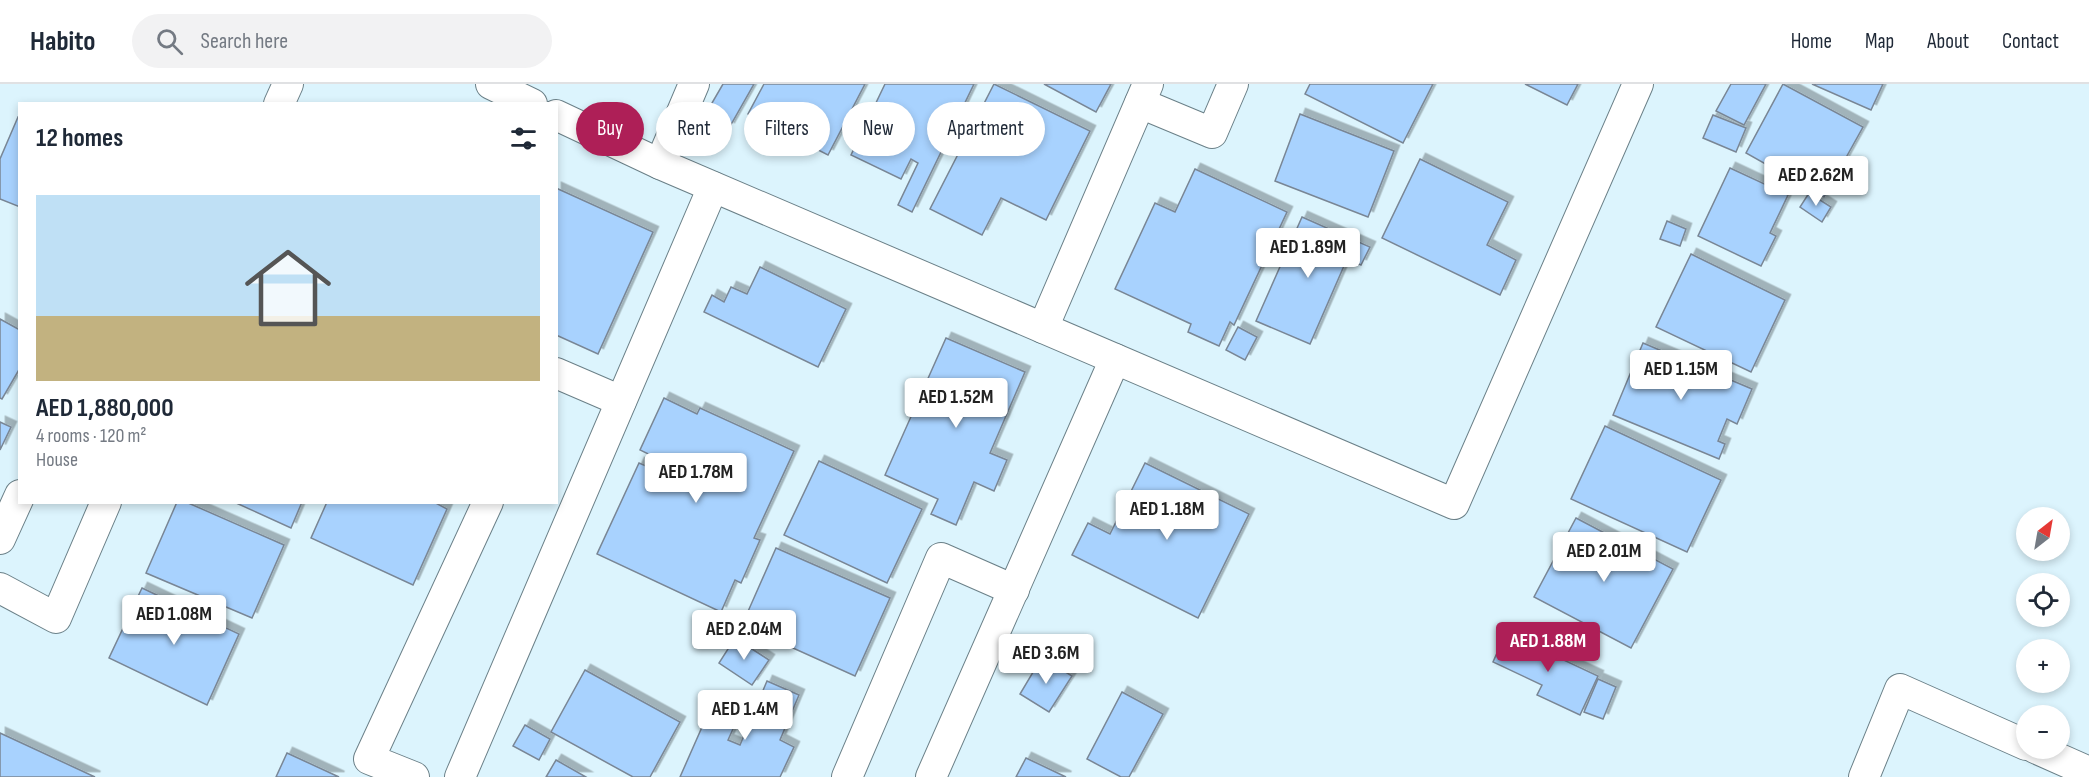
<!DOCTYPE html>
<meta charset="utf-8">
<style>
:root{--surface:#fff;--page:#f2f2f3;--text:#1f2937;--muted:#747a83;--line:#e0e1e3;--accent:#ae1f57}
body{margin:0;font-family:"Sofia Sans Condensed",sans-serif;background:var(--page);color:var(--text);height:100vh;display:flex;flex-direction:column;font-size:22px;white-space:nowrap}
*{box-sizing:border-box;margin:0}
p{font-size:20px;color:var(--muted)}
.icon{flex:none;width:33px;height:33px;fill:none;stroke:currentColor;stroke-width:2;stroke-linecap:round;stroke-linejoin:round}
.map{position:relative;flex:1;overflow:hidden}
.side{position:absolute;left:18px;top:18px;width:540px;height:402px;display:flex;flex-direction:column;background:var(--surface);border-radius:0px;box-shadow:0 3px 9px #0003}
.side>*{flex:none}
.banner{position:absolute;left:576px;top:18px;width:570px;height:54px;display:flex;gap:12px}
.needle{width:39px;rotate:31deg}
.fabs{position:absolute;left:2016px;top:423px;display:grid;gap:12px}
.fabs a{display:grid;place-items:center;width:54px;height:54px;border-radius:50%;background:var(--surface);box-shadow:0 3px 9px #0003;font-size:30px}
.price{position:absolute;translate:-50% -51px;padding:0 14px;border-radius:6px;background:#fff;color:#222;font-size:20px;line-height:39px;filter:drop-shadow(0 2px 3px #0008)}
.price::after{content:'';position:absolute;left:50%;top:36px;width:18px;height:14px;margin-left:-9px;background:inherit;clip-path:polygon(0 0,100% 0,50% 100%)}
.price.on{background:var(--accent);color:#fff}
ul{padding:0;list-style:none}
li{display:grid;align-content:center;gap:12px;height:318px;padding:0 18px}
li+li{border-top:2px solid var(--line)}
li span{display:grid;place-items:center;height:186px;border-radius:0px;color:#555}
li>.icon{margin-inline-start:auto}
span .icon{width:108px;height:108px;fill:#fffc;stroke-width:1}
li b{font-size:26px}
h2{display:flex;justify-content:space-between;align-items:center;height:72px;padding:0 18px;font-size:26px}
.chip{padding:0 21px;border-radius:27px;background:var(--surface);box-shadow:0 3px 9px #0003;font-size:21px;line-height:54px}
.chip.on{background:var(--accent);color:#fff}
header{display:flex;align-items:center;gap:36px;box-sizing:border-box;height:84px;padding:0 30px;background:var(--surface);border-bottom:2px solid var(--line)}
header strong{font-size:28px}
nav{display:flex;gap:33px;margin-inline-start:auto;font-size:21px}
.search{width:420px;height:54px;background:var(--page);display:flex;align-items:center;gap:15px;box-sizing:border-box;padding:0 21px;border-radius:33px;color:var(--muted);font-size:22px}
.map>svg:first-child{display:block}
.building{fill:#a8d2fe;stroke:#798695;stroke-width:1.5;filter:url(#shadow)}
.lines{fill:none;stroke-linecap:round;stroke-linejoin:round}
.minor-casing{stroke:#6b8088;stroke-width:32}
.minor{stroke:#fff;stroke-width:30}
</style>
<header>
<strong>Habito</strong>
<div class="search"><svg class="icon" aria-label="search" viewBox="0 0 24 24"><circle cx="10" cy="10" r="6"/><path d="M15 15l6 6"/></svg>Search here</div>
<nav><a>Home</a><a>Map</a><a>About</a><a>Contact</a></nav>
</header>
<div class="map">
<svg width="2089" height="693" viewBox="0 0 2089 693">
<defs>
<filter id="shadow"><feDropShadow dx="5.5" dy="-5.5" stdDeviation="0" flood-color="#0004"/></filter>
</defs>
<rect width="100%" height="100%" fill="#dcf4fd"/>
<g class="building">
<path d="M 723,0 L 754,0 L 729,44 L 705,31 Z"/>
<path d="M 764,0 L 865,0 L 828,71 L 748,30 Z"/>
<path d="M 885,0 L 974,0 L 912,128 L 898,121 L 918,79 L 911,75 L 901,95 L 851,71 Z"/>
<path d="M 994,0 L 1090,47 L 1046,136 L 1001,114 L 982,151 L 930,125 Z"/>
<path d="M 1044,0 L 1111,0 L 1096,28 Z"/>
<path d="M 1310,0 L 1433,0 L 1403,59 L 1305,10 Z"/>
<path d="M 1525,0 L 1578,0 L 1567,21 Z"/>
<path d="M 1731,0 L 1766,0 L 1744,41 L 1716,27 Z"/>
<path d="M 1783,0 L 1863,43 L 1824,113 L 1746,69 Z"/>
<path d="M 1812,0 L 1883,0 L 1871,26 Z"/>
<path d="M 1300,30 L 1394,67 L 1368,133 L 1275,97 Z"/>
<path d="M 1713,31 L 1746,44 L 1736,68 L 1703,54 Z"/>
<path d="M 18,33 L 20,34 L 20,123 L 0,115 L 0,75 Z"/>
<path d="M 1420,75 L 1508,118 L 1487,161 L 1516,176 L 1500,211 L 1382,154 Z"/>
<path d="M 1730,84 L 1788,111 L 1770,149 L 1776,152 L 1761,182 L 1698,152 Z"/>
<path d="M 1195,85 L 1287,128 L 1234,241 L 1230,238 L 1219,262 L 1188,248 L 1191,240 L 1115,205 L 1155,119 L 1175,128 Z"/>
<path d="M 556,104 L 653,148 L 598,270 L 556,251 Z"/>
<path d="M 1809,109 L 1831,123 L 1822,138 L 1800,123 Z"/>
<path d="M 1302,133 L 1370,163 L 1361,181 L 1347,175 L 1310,260 L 1256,237 Z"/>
<path d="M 1667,137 L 1686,145 L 1680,162 L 1660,155 Z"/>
<path d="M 1691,170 L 1785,216 L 1751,288 L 1656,243 Z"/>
<path d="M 760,183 L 846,225 L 818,283 L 704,228 L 712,211 L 724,218 L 731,203 L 747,210 Z"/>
<path d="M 0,235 L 20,246 L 20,284 L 2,315 L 0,314 Z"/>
<path d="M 1238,243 L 1257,253 L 1245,276 L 1226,266 Z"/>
<path d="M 946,254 L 1025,288 L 990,369 L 1007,376 L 994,407 L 974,398 L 956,441 L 931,430 L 938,415 L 885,391 Z"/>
<path d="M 1643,259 L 1752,305 L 1737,340 L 1727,335 L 1718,357 L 1725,360 L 1719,375 L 1613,331 Z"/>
<path d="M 664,314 L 697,330 L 700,324 L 794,367 L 754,454 L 760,456 L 741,499 L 735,496 L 721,528 L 597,470 L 639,379 L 665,390 L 669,380 L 640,366 Z"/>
<path d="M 0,338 L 11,343 L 0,366 Z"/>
<path d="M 1605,342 L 1721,396 L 1687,468 L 1571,415 Z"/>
<path d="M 819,377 L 922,425 L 887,499 L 784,451 Z"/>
<path d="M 1145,379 L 1249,430 L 1198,534 L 1072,471 L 1088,439 L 1110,450 Z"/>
<path d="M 177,418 L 186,418 L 284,461 L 252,534 L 146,489 Z"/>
<path d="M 234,418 L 302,418 L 291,444 Z"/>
<path d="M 327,418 L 434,418 L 447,425 L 413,501 L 311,454 Z"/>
<path d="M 1576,434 L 1673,485 L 1631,564 L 1534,513 Z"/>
<path d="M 776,464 L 890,514 L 855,592 L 742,541 Z"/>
<path d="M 142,504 L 239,550 L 207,621 L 109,574 Z"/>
<path d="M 1506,549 L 1598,592 L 1580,631 L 1537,611 L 1542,601 L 1493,578 Z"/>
<path d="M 735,554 L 769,576 L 752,601 L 719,579 Z"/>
<path d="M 1042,573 L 1072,592 L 1049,628 L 1020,610 Z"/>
<path d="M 585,586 L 680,638 L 650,693 L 633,693 L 551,648 Z"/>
<path d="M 1598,595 L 1616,603 L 1603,635 L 1584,628 Z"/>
<path d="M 767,597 L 799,611 L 780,656 L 794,663 L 780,693 L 680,693 L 710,625 L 737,636 L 728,656 L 740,661 Z"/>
<path d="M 1122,608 L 1163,630 L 1129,693 L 1121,693 L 1087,675 Z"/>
<path d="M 525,641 L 550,655 L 539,676 L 513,662 Z"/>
<path d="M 0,649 L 95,693 L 0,693 Z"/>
<path d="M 287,669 L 339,693 L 276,693 Z"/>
<path d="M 1026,674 L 1066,693 L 1016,693 Z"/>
<path d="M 556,676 L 586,693 L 546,693 Z"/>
</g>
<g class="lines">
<g class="minor-casing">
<g id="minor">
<path d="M 491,0 L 532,20"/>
<path d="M 1140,19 L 1212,49 L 1233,0"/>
<path d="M 279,20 L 288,0"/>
<path d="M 556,31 L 660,80 L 1454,420 L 1638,0"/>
<path d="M 660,80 L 694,0"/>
<path d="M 1043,244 L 1148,0"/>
<path d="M 556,289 L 621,317"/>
<path d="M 0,455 L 20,411"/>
<path d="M 0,504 L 56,534 L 106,418"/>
<path d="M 2035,664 L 2089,688"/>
<path d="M 414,693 L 369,675 L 488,418"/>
<path d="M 460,693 L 713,103"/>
<path d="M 847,693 L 941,474 L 1014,506"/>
<path d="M 931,693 L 1115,275"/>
<path d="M 1864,693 L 1900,605 L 2026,661"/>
</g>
</g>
<use href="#minor" class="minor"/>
</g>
</svg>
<div class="fabs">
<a><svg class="needle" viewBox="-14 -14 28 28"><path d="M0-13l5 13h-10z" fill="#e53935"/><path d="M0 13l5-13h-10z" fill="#747a83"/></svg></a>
<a><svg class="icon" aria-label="locate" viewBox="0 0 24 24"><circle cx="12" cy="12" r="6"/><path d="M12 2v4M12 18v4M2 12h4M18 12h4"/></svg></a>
<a>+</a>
<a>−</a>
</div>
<b class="price" style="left:1816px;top:123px">AED 2.62M</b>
<b class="price" style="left:1308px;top:195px">AED 1.89M</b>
<b class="price" style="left:1681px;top:317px">AED 1.15M</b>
<b class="price" style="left:956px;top:345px">AED 1.52M</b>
<b class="price" style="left:696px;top:420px">AED 1.78M</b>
<b class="price" style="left:1167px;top:457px">AED 1.18M</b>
<b class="price" style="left:1604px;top:499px">AED 2.01M</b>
<b class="price" style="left:174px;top:562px">AED 1.08M</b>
<b class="price" style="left:744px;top:577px">AED 2.04M</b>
<b class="price on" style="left:1548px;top:589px">AED 1.88M</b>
<b class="price" style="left:1046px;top:601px">AED 3.6M</b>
<b class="price" style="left:745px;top:657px">AED 1.4M</b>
<div class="banner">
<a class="chip on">Buy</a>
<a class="chip">Rent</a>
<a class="chip">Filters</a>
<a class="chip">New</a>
<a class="chip">Apartment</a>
</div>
<section class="side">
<h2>12 homes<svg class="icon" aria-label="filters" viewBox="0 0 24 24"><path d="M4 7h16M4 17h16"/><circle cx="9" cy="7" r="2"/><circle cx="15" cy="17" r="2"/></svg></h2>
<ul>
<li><span style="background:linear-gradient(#bfe0f5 65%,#c2b280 0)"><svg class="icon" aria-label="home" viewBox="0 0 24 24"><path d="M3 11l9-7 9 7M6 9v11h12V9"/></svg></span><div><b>AED 1,880,000</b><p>4 rooms · 120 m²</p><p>House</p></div></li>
</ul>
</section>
</div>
